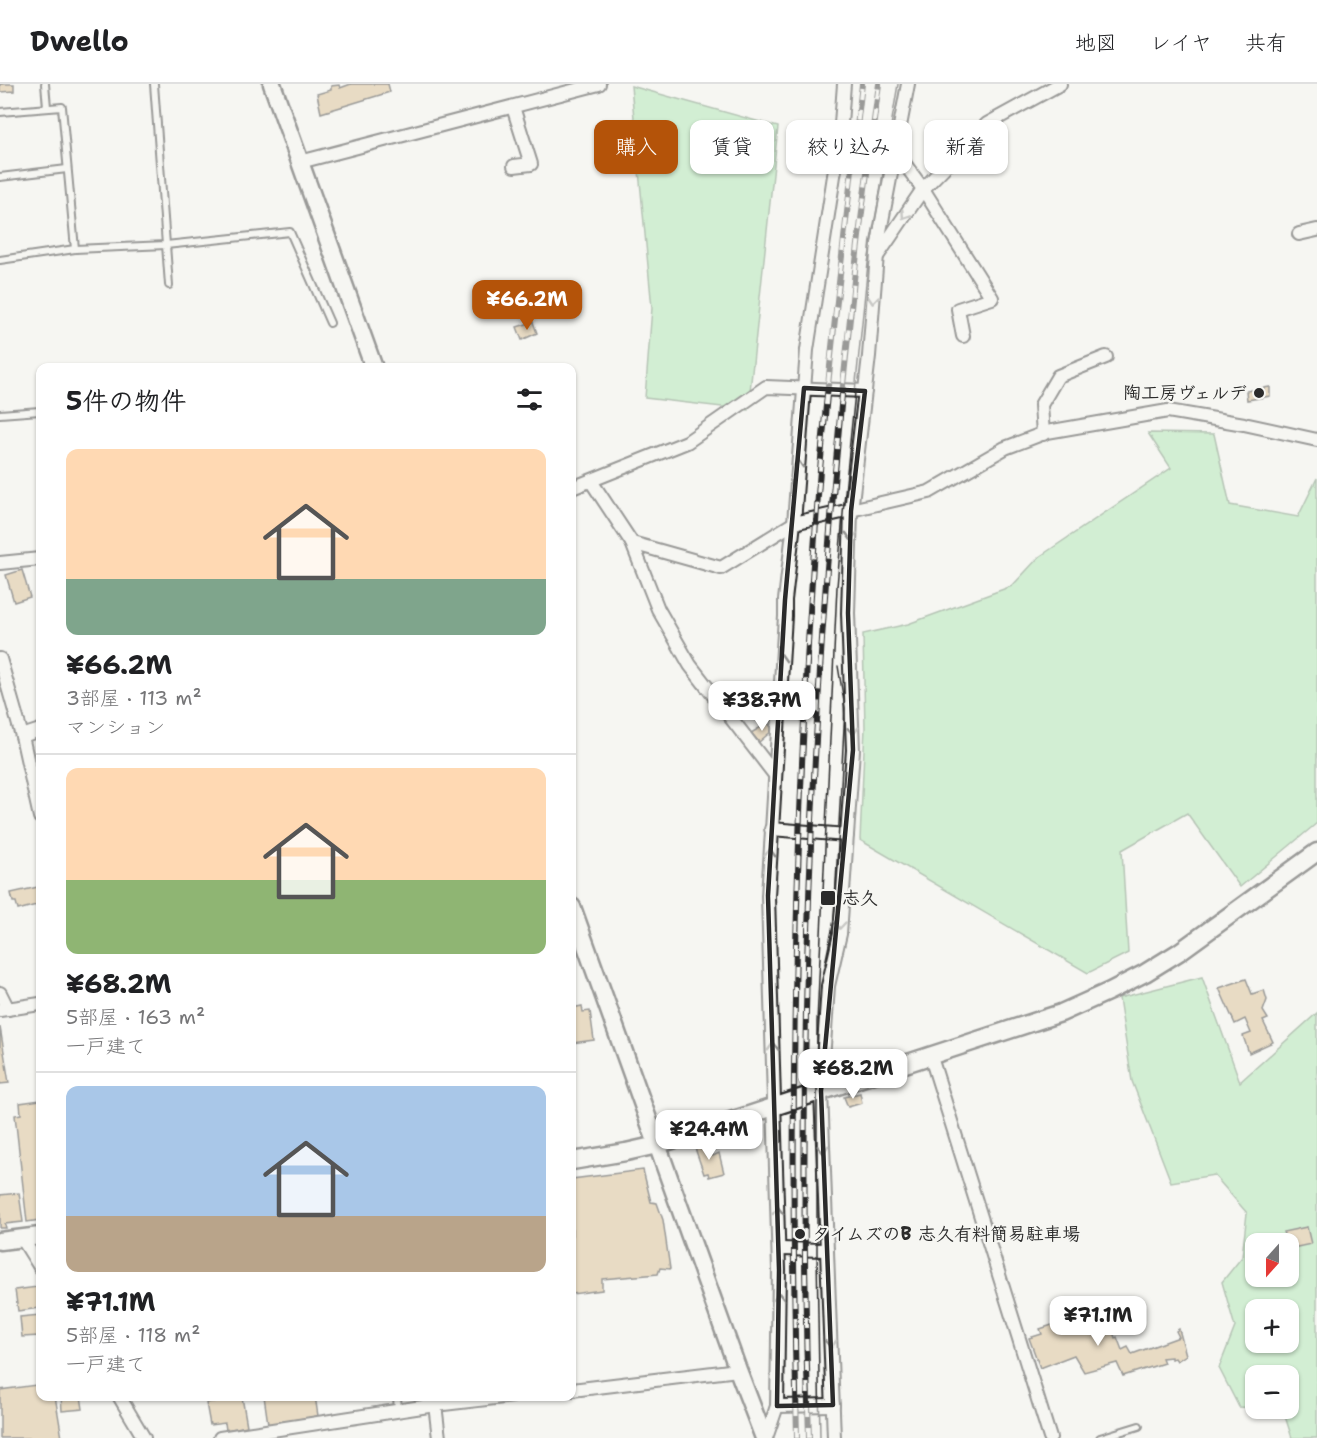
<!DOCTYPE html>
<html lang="ja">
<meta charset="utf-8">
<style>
:root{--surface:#fff;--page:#f6f6f6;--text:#202124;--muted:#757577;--line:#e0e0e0;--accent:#b45309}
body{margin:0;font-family:"Shantell Sans","Klee One",sans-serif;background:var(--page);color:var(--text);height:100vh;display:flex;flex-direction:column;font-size:22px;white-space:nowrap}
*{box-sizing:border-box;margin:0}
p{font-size:20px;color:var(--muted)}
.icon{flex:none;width:33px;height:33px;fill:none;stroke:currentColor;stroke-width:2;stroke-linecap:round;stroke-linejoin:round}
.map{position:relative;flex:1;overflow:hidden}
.drawer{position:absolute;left:36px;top:279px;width:540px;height:1038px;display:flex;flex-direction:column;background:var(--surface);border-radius:12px;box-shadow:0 2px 4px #0004}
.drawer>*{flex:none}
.banner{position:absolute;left:594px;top:36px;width:570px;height:54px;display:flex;gap:12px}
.needle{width:39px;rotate:201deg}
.controls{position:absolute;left:1245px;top:1149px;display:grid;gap:12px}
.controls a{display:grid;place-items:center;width:54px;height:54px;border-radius:12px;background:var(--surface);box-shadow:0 2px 4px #0004;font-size:30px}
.price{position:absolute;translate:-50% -51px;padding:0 14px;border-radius:12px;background:#fff;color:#222;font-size:20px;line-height:39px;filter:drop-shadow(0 2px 3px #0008)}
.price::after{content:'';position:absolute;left:50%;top:36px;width:18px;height:14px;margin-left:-9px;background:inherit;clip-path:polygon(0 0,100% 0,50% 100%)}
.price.selected{background:var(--accent);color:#fff}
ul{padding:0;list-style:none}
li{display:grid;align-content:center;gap:12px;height:318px;padding:0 30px}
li+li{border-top:2px solid var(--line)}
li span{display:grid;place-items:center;height:186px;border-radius:12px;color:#555}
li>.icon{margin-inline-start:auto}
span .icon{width:108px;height:108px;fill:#fffc;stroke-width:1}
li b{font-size:26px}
h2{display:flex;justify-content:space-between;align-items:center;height:72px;padding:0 30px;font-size:26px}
.tag{padding:0 21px;border-radius:12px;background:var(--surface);box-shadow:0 2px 4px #0004;font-size:21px;line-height:54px}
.tag.selected{background:var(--accent);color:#fff}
header{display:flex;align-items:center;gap:36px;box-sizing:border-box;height:84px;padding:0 30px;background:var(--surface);border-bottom:2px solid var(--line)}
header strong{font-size:28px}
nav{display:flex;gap:33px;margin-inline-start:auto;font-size:21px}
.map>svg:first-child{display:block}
.green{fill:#a7e5ad;stroke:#69886c;stroke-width:1.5;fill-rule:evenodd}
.building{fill:#d8bb8c;stroke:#2b2b2b;stroke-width:1.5}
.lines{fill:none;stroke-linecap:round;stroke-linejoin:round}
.lane-casing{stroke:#2b2b2b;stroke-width:10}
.street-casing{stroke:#2b2b2b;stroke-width:16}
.secondary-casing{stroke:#2b2b2b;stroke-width:21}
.lane{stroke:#f6f6f2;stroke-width:6}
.street{stroke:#f6f6f2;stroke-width:12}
.secondary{stroke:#f6f6f2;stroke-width:16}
.tram{stroke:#2b2b2b;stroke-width:1.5}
.rail-casing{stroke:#2b2b2b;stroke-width:6}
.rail{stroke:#f6f6f2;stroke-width:4;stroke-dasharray:11;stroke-linecap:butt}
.oneway{stroke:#90908e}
.marked{fill:none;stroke:#2b2b2b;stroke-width:4.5;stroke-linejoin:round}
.poi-dot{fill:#2b2b2b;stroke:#f6f6f2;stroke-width:2}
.labels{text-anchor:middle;stroke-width:4.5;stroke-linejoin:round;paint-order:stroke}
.poi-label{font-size:18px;font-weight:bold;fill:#2b2b2b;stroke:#f6f6f2;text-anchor:start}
</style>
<header>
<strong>Dwello</strong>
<nav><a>地図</a><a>レイヤ</a><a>共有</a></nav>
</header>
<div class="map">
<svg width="1317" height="1354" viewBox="0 0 1317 1354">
<rect width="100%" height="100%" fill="#f6f6f2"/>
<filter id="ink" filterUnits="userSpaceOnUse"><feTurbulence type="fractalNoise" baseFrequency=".0167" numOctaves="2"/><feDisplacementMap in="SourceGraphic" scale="12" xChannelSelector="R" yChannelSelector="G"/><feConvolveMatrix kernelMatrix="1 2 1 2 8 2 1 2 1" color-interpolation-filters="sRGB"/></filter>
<g filter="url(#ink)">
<g class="green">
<path d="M 631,2 L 778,43 L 748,326 L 645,314 L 652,224 Z"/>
<path d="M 1148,349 L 1214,350 L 1230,421 L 1298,433 L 1317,394 L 1317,739 L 1240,803 L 1187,729 L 1122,766 L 1128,869 L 1088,889 L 860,756 L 865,644 L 863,550 L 908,540 L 1012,502 L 1039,473 L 1171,384 Z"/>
<path d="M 1202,893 L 1240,998 L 1317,929 L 1317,1354 L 1292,1354 L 1283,1326 L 1258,1325 L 1288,1324 L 1288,1292 L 1256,1292 L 1255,1324 L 1239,1323 L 1219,1284 L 1235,1243 L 1222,1198 L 1242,1173 L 1247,1129 L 1214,1091 L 1171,1098 L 1132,997 L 1119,914 ZM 1256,1160 L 1288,1160 L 1288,1192 L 1256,1192 ZM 1256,1226 L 1288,1226 L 1288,1258 L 1256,1258 Z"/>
</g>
<g class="building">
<path d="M 0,0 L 14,0 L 14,7 L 0,8 Z"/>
<path d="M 351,0 L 388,0 L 390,8 L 321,29 L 317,10 L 331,6 L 331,2 L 339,1 L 340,4 Z"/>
<path d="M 533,238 L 537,249 L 522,256 L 517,243 Z"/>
<path d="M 1270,303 L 1270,312 L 1247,316 L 1246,307 Z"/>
<path d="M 22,486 L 30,513 L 14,518 L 6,491 Z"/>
<path d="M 768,639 L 773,646 L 759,658 L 751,649 Z"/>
<path d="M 38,803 L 40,820 L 18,826 L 16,818 L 13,818 L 11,809 Z"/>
<path d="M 1246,895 L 1252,910 L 1264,906 L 1267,916 L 1263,927 L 1268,935 L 1263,937 L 1273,958 L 1249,969 L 1243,952 L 1251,949 L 1245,935 L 1235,940 L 1219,904 Z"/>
<path d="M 582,922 L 583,928 L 590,927 L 594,956 L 572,959 L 572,924 Z"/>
<path d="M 0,943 L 9,999 L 0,1000 Z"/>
<path d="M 860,1009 L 862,1019 L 848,1023 L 844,1013 Z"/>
<path d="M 40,1016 L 40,1136 L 27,1138 L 15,1031 L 21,1030 L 20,1019 Z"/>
<path d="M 702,1058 L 708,1061 L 713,1072 L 719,1069 L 724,1089 L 709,1093 L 708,1089 L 704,1090 L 695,1064 L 698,1063 L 698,1060 Z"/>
<path d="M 643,1086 L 651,1118 L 657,1119 L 663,1136 L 670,1185 L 660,1184 L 658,1190 L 602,1195 L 602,1206 L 572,1210 L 572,1095 Z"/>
<path d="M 19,1109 L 23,1138 L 5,1140 L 6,1144 L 0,1144 L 0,1111 Z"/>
<path d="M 1307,1143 L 1311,1160 L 1288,1165 L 1288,1160 L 1270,1160 L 1269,1156 L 1285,1153 L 1283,1148 Z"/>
<path d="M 37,1203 L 40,1224 L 18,1227 L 15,1206 Z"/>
<path d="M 1080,1227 L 1081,1230 L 1085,1228 L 1090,1244 L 1110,1238 L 1115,1254 L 1117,1253 L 1122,1266 L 1128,1263 L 1132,1270 L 1179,1253 L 1176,1247 L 1179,1245 L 1186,1271 L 1177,1277 L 1175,1274 L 1171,1275 L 1171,1273 L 1162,1274 L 1164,1279 L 1123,1292 L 1117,1279 L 1084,1288 L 1074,1271 L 1040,1284 L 1029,1254 L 1042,1250 L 1040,1245 L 1058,1239 L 1060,1244 L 1070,1240 L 1068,1231 Z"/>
<path d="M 40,1231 L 40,1252 L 22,1253 L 20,1233 Z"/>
<path d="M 36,1301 L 37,1309 L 40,1309 L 40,1312 L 55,1312 L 62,1354 L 0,1354 L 0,1306 Z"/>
<path d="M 61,1312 L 81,1312 L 83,1325 L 62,1327 Z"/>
<path d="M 264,1312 L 315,1312 L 318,1332 L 268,1340 Z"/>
<path d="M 242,1313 L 247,1342 L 226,1346 L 225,1339 L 210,1341 L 206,1319 Z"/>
</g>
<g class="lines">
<g class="lane-casing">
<g id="lane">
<path d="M 45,0 L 47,23"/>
<path d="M 154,0 L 169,201"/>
<path d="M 0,28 L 62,23 L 75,165"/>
<path d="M 0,93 L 67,85"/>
<path d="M 0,176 L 75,165 L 166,161 L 290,148 L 330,239"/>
<path d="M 0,330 L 40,327"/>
<path d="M 397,1312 L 398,1327"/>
<path d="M 1100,1354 L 1139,1342"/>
</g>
</g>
<g class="street-casing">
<g id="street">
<path d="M 513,23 L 531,80 L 514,82"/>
<path d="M 896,68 L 923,105 L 992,214 L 958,225 L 963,252"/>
<path d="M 300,78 L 599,0"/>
<path d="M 1299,150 L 1317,146"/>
<path d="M 878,171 L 923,105 L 987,40 L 1060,0"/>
<path d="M 1043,350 L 1041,321 L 1058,292 L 1106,273"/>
<path d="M 591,397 L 632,459 L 721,484 L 794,439 L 929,408 L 1005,364 L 1047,348 L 1168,327 L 1244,340 L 1317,356"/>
<path d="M 572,404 L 687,358 L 766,303 L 865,307"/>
<path d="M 632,459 L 658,525 L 690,581 L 775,691"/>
<path d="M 0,479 L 40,475"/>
<path d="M 0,575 L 22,652 L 40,733"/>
<path d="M 22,652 L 40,646"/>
<path d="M 771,745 L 847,751"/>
<path d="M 0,909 L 8,925"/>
<path d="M 0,926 L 40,920"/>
<path d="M 930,970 L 1050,1354"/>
<path d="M 22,1154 L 40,1183"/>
<path d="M 779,1165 L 827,1166"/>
<path d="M 572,1306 L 738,1286"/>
<path d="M 119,1312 L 144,1354"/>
<path d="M 434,1312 L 439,1354"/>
<path d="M 777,1322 L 833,1321"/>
<path d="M 220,1354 L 435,1321 L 512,1312"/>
<path d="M 766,1354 L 777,1322 L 779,1186 L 768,812 L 785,532 L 785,516 L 794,439 L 807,266 L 840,53 L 844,0"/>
<path d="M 834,1354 L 821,1007 L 828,902 L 840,850 L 853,666 L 848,529 L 851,427 L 869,272 L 878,158 L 908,0"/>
</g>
</g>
<g class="secondary-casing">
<g id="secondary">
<path d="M 272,0 L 374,284"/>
<path d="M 572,823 L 738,1286 L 764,1354"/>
<path d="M 572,1077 L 626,1068 L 657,1061 L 1061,929 L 1110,907 L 1145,889 L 1179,868 L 1317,768"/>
<path d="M 0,1157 L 40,1152"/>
</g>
</g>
<use href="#lane" class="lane"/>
<use href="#street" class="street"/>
<use href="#secondary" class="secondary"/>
<g class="tram">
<path d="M 825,880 L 834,837 L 845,624 L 838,582"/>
<path d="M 820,1354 L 817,1169 L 817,938 L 837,503 L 844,418 L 868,179 L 898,0"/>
</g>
<g class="rail-casing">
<g id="rail">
<path d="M 797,1354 C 789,1031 794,708 820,386 C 831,257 847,129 862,0"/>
<path d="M 809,1354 C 796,968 811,580 854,196 C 861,131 870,65 879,0"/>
</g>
</g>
<use href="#rail" class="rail"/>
</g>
<defs><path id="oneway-chevron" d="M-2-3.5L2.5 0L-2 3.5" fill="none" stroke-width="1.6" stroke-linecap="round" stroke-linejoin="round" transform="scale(1.5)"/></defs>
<g class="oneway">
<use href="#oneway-chevron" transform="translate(905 131) rotate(124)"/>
<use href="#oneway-chevron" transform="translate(873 216) rotate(95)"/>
<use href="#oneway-chevron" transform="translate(798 380) rotate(-86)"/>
<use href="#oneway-chevron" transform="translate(851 452) rotate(92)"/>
<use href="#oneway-chevron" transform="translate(781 574) rotate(-87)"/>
<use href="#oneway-chevron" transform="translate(853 647) rotate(88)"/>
<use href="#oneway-chevron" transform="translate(770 769) rotate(-87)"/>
<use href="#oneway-chevron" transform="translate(840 841) rotate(95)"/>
<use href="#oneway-chevron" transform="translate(773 963) rotate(-92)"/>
<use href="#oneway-chevron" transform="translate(823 1065) rotate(88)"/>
<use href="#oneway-chevron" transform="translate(778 1127) rotate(-91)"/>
<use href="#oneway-chevron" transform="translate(779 1213) rotate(-89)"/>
<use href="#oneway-chevron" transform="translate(831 1260) rotate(88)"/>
</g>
</g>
<path d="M0 0H1317V1354H0ZM 804,304 L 865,307 L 851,427 L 848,529 L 853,666 L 821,1007 L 833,1321 L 777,1322 L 779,1186 L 768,812 L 785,516 Z" fill="#f6f6f2" fill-opacity=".55" fill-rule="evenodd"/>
<path class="marked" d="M 804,304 L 865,307 L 851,427 L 848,529 L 853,666 L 821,1007 L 833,1321 L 777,1322 L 779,1186 L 768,812 L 785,516 Z"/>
<g class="poi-dot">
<circle cx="1259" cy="309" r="6"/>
<rect x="820" y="806" width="16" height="16" rx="3"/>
<circle cx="800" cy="1150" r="6"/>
</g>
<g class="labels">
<g class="poi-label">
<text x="1247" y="315" text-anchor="end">陶工房ヴェルデ</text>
<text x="842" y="820">志久</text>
<text x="812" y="1156">タイムズのB 志久有料簡易駐車場</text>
</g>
</g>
</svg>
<div class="controls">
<a><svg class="needle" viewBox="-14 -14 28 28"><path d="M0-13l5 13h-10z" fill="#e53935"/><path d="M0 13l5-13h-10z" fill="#757577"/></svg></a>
<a>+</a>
<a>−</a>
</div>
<b class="price selected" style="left:527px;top:247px">¥66.2M</b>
<b class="price" style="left:762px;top:648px">¥38.7M</b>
<b class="price" style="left:853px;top:1016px">¥68.2M</b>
<b class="price" style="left:709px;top:1077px">¥24.4M</b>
<b class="price" style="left:1098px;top:1263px">¥71.1M</b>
<div class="banner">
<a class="tag selected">購入</a>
<a class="tag">賃貸</a>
<a class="tag">絞り込み</a>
<a class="tag">新着</a>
</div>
<section class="drawer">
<h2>5件の物件<svg class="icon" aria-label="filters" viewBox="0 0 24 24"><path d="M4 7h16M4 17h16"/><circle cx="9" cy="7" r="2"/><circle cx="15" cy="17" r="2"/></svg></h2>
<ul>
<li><span style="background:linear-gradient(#ffd9b3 70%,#7fa58c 0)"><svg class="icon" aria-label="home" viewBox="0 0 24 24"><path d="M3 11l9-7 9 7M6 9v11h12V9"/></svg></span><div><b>¥66.2M</b><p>3部屋 · 113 m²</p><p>マンション</p></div></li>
<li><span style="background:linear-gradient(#ffd9b3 60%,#8fb573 0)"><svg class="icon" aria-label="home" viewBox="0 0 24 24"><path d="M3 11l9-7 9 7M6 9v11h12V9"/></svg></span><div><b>¥68.2M</b><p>5部屋 · 163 m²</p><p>一戸建て</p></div></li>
<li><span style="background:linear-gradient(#a9c7e8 70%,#b9a48a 0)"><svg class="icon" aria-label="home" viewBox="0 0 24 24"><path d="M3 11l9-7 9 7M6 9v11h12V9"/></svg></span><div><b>¥71.1M</b><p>5部屋 · 118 m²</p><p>一戸建て</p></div></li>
</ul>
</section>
</div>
